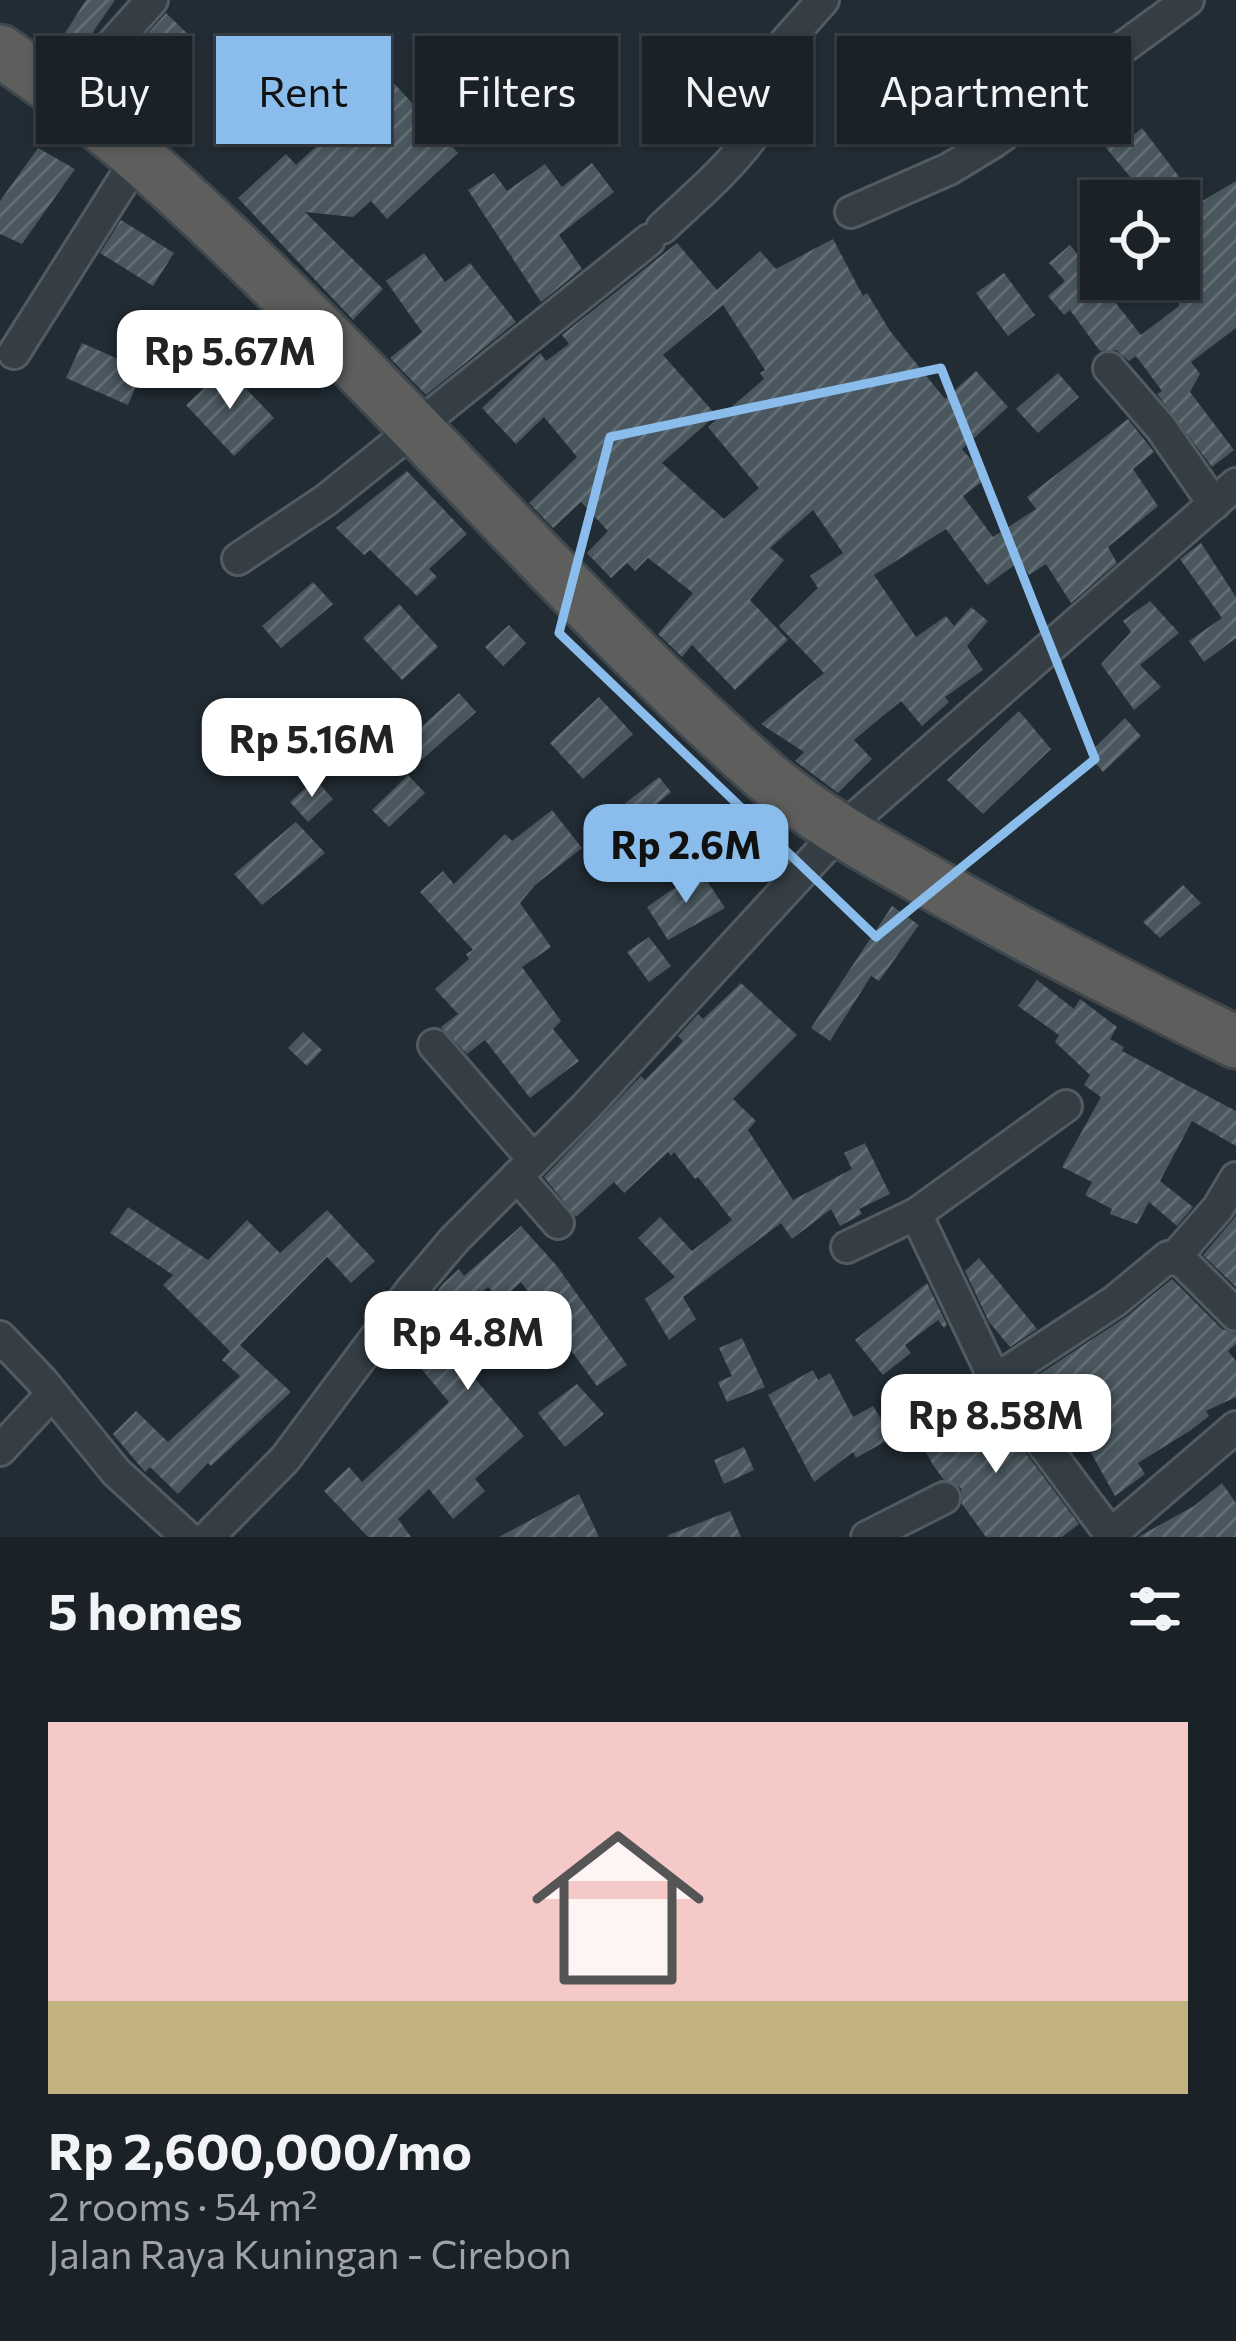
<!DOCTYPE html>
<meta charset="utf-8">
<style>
:root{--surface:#1a2127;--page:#23292f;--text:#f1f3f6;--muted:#9fa3a7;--line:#383e44;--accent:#8abdeb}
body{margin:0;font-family:Commissioner,sans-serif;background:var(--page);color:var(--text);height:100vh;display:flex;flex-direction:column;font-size:45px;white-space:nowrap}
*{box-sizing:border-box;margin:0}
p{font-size:39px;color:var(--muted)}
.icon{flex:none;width:66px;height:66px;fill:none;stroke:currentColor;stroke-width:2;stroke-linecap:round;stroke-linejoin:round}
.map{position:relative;height:1537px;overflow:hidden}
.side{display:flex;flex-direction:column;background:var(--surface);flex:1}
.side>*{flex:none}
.hud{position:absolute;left:36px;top:36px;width:1164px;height:108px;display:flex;gap:24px}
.buttons{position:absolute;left:1080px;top:180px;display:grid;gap:24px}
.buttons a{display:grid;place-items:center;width:120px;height:120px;border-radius:0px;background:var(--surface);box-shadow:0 3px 9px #0004,0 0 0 3px var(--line);font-size:60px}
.price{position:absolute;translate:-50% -102px;padding:0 27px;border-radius:24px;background:#fff;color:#222;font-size:39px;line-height:78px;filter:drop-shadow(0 3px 6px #0008)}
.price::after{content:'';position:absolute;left:50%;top:72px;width:36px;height:27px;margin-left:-18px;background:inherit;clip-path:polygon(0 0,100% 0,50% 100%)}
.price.selected{background:var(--accent);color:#111}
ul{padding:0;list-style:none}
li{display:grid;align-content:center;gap:24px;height:636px;padding:0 48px}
li span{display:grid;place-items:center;height:372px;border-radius:0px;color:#555}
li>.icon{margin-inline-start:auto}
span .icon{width:216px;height:216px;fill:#fffc;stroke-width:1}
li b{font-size:51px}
h2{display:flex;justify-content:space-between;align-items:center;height:144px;padding:0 48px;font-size:51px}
.tag{padding:0 42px;border-radius:0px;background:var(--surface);box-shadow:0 3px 9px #0004,0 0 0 3px var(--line);font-size:42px;line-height:108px}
.tag.selected{background:var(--accent);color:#111}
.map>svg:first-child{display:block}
.building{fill:url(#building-hatch);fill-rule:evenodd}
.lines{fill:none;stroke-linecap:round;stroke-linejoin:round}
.minor-casing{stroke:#525b62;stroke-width:36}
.trunk-casing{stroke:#3f484f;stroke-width:57}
.minor{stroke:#353e45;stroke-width:30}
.trunk{stroke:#5e5e5c;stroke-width:51}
.marked{fill:none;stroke:#8abdeb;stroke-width:9;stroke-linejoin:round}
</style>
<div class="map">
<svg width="1236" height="1537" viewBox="0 0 1236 1537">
<defs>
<pattern id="building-hatch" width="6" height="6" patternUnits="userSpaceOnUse" patternTransform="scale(3)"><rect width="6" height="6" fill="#4a575f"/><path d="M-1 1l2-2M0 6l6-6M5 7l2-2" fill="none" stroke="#626d74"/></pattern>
</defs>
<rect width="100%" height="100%" fill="#222c34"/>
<g class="building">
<path d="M 86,0 L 115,0 L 79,52 L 60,41 Z"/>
<path d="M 166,13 L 192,38 L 154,77 L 159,79 L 138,107 L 114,86 L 124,60 Z"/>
<path d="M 390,79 L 458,153 L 387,219 L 371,201 L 353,217 L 305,212 L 383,289 L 353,320 L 238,198 L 286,154 L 296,165 Z"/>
<path d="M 1106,100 L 1135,134 L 1142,128 L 1199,203 L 1236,181 L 1236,328 L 1191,362 L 1200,374 L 1190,392 L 1234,450 L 1212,467 L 1157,394 L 1162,391 L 1136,356 L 1129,361 L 1116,350 L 1100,351 L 1070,310 L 1064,315 L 1048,296 L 1065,281 L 1049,263 L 1070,245 L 1141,335 L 1179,306 L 1179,201 L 1115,201 L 1136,184 L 1083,120 Z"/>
<path d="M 38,148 L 75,169 L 22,244 L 0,234 L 0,201 Z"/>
<path d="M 592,163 L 614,192 L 559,235 L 582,269 L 541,302 L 468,190 L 494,173 L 507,191 L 545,164 L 562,187 Z"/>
<path d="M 121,220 L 174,253 L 153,286 L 100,253 Z"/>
<path d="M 833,239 L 863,296 L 867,293 L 890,331 L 945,399 L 976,371 L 1008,407 L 962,449 L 987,478 L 963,496 L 993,537 L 1036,509 L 1027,497 L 1128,419 L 1154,452 L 1133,469 L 1158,506 L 1108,547 L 1117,563 L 1071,603 L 1046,564 L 1029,575 L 1020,561 L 987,585 L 946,529 L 874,575 L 916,637 L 946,616 L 954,626 L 971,607 L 988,621 L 967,646 L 983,670 L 945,697 L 949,702 L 922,726 L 901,701 L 854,740 L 872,759 L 838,793 L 795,761 L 804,752 L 761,724 L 824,673 L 779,626 L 818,588 L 810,576 L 843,553 L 813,510 L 770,548 L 784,560 L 750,600 L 788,640 L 735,690 L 692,645 L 682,657 L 658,634 L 693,593 L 648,558 L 635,571 L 627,563 L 611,578 L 587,553 L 608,531 L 581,502 L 553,528 L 529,503 L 577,457 L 544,417 L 516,444 L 482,408 L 540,353 L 546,361 L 569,344 L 562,335 L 677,243 L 717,290 L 760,251 L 776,269 ZM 723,305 L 765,370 L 760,373 L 764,379 L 708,427 L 759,488 L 724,519 L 662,463 L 716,415 L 663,355 Z"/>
<path d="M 424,253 L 445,282 L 470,263 L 516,322 L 426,395 L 390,358 L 422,332 L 386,281 Z"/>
<path d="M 1004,273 L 1035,315 L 1008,336 L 976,293 Z"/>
<path d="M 82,343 L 143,370 L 128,405 L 66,378 Z"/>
<path d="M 226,367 L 274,418 L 234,456 L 186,405 Z"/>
<path d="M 1058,373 L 1079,397 L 1038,433 L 1016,409 Z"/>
<path d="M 407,471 L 467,534 L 429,569 L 437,577 L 417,596 L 370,550 L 364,555 L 336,528 Z"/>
<path d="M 1201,543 L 1236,597 L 1236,638 L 1204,662 L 1189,641 L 1222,618 L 1180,559 Z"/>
<path d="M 313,582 L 333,604 L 281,648 L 262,626 Z"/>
<path d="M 1150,601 L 1179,633 L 1140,665 L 1161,687 L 1134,710 L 1101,664 L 1131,632 L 1123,621 Z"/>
<path d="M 399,604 L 438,647 L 402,680 L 363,638 Z"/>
<path d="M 509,625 L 526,643 L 503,666 L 485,647 Z"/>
<path d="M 459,693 L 476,712 L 417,764 L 401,745 Z"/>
<path d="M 599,697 L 633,734 L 583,779 L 550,743 Z"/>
<path d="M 1019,711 L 1051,749 L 983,814 L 947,780 Z"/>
<path d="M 1125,718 L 1141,736 L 1103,772 L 1088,754 Z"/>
<path d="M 408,775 L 425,793 L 389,827 L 372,810 Z"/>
<path d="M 659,777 L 671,792 L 633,824 L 641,833 L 624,848 L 601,822 Z"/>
<path d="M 315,779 L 333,799 L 308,822 L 290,802 Z"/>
<path d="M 552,810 L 582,848 L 535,885 L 520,903 L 551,947 L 522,967 L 561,1021 L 553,1029 L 579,1061 L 530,1098 L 485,1040 L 467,1054 L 441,1027 L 458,1014 L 435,989 L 469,959 L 466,954 L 473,950 L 420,892 L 443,871 L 454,884 L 505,834 L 512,841 Z"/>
<path d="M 296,822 L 325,853 L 262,905 L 234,874 Z"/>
<path d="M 700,870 L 725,908 L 668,940 L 647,907 Z"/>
<path d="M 1183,885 L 1201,903 L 1160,938 L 1143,922 Z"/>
<path d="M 892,906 L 919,925 L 879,981 L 871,976 L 830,1041 L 811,1028 Z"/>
<path d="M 649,937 L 671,966 L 649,982 L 627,952 Z"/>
<path d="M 1037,980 L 1074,1009 L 1080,999 L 1117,1027 L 1110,1039 L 1124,1047 L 1122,1051 L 1236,1111 L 1236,1146 L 1192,1121 L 1160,1181 L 1193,1207 L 1177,1226 L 1149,1202 L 1137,1224 L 1110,1214 L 1112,1209 L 1085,1195 L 1092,1182 L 1062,1167 L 1101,1097 L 1084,1085 L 1090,1075 L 1055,1042 L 1059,1035 L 1018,1006 Z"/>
<path d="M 741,983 L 797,1035 L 733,1099 L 756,1121 L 748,1130 L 793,1200 L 852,1169 L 844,1153 L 865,1143 L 890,1194 L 859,1209 L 862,1214 L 840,1226 L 831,1209 L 792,1239 L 781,1223 L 683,1297 L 696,1319 L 669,1340 L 645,1299 L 675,1277 L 638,1238 L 660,1217 L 692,1251 L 732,1220 L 698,1177 L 695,1179 L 674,1152 L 671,1156 L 668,1152 L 624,1193 L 614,1182 L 576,1217 L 544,1177 L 641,1076 L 645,1080 L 683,1041 L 678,1036 L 698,1014 L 703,1019 Z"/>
<path d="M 303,1032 L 322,1050 L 307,1066 L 288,1048 Z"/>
<path d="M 128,1207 L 208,1260 L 247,1220 L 280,1253 L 327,1210 L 375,1261 L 351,1283 L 327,1257 L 240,1345 L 291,1392 L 211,1466 L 208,1463 L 178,1494 L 150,1467 L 145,1472 L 113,1434 L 136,1411 L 168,1442 L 240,1376 L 222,1360 L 230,1351 L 163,1285 L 173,1275 L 110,1233 Z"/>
<path d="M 1236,1216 L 1236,1287 L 1203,1255 Z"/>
<path d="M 521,1226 L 557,1266 L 627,1365 L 597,1386 L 521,1282 L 501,1300 L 488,1287 L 436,1333 L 524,1436 L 475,1479 L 485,1491 L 453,1519 L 429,1489 L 398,1519 L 411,1537 L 368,1537 L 324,1491 L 349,1467 L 362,1482 L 449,1402 L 398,1341 L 443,1284 L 459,1269 L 464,1276 Z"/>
<path d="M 979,1258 L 1037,1329 L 1010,1347 L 989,1322 L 965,1271 Z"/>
<path d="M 1172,1279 L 1222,1329 L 1236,1334 L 1236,1344 L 1228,1351 L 1236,1361 L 1236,1397 L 1206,1411 L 1209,1416 L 1191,1430 L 1138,1463 L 1145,1474 L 1115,1496 L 1061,1399 L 1043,1412 L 1026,1389 L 1035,1377 L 1126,1317 Z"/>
<path d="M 927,1283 L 947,1325 L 944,1328 L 938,1320 L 905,1345 L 911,1353 L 883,1375 L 855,1340 Z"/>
<path d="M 742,1338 L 765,1387 L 727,1402 L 718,1382 L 732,1376 L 719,1348 Z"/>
<path d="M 813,1370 L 818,1380 L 830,1373 L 853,1417 L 873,1406 L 893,1437 L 856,1458 L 853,1452 L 814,1482 L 768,1395 Z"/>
<path d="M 577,1384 L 604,1414 L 565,1447 L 538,1413 Z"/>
<path d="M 980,1392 L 1079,1524 L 1062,1537 L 986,1537 L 962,1504 L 961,1488 L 943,1479 L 933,1465 L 920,1441 Z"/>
<path d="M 744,1447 L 754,1470 L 724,1484 L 714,1460 Z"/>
<path d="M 1222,1483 L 1236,1503 L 1236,1537 L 1138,1537 L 1194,1506 Z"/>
<path d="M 579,1494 L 599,1537 L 499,1537 Z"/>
<path d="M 730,1511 L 741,1537 L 668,1537 L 668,1535 Z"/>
</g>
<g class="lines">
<g class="minor-casing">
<g id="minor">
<path d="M 66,96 L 152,0"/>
<path d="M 851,212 L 949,169 L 995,141 L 1188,0"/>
<path d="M 662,228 C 718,175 783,127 784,44 L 823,0"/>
<path d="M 14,353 L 139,156"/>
<path d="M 1109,368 L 1161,428 L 1214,504"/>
<path d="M 238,559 L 326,500 L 649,240"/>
<path d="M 434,1045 L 533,1159"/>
<path d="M 517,1176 L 558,1223"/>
<path d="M 916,1214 L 995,1380 L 1111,1535"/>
<path d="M 847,1247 L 916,1214 L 1066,1106"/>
<path d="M 1175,1257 L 1218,1208 L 1236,1178"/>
<path d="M 0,1337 L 42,1381 L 116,1472 L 187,1537"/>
<path d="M 995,1380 L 1115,1301 L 1168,1257 L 1183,1262 L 1236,1315"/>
<path d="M 0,1450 L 52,1394"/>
<path d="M 208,1537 L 285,1459 L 410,1292 L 454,1240 L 586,1107 L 840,831 L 1236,484"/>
<path d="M 867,1537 L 944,1498"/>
<path d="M 1108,1537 L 1236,1427"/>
</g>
</g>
<g class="trunk-casing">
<path id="trunk" d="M 0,51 C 109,124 202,212 295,305 C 452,460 598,628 763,774 C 816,820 878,853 938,887 C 1036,942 1135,993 1236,1042"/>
</g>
<use href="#minor" class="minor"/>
<use href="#trunk" class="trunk"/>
</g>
<path class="marked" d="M 941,368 L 1095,759 L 876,937 L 559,633 L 610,437 Z"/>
</svg>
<div class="buttons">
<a><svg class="icon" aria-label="locate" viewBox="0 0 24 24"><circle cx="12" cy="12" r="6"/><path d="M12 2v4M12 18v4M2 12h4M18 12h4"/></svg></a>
</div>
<b class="price" style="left:230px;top:412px">Rp 5.67M</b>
<b class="price" style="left:312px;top:800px">Rp 5.16M</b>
<b class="price selected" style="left:686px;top:906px">Rp 2.6M</b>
<b class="price" style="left:468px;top:1393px">Rp 4.8M</b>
<b class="price" style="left:996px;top:1476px">Rp 8.58M</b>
<div class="hud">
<a class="tag">Buy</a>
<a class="tag selected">Rent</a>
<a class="tag">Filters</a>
<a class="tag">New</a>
<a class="tag">Apartment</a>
</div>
</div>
<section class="side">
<h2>5 homes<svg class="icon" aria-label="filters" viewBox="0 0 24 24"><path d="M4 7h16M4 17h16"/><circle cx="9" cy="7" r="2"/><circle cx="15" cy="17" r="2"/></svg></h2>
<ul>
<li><span style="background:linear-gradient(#f6c9c9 75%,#c2b280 0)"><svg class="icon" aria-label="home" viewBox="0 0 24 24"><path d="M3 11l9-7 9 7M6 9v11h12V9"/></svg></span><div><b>Rp 2,600,000/mo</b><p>2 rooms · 54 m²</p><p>Jalan Raya Kuningan - Cirebon</p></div></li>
</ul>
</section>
